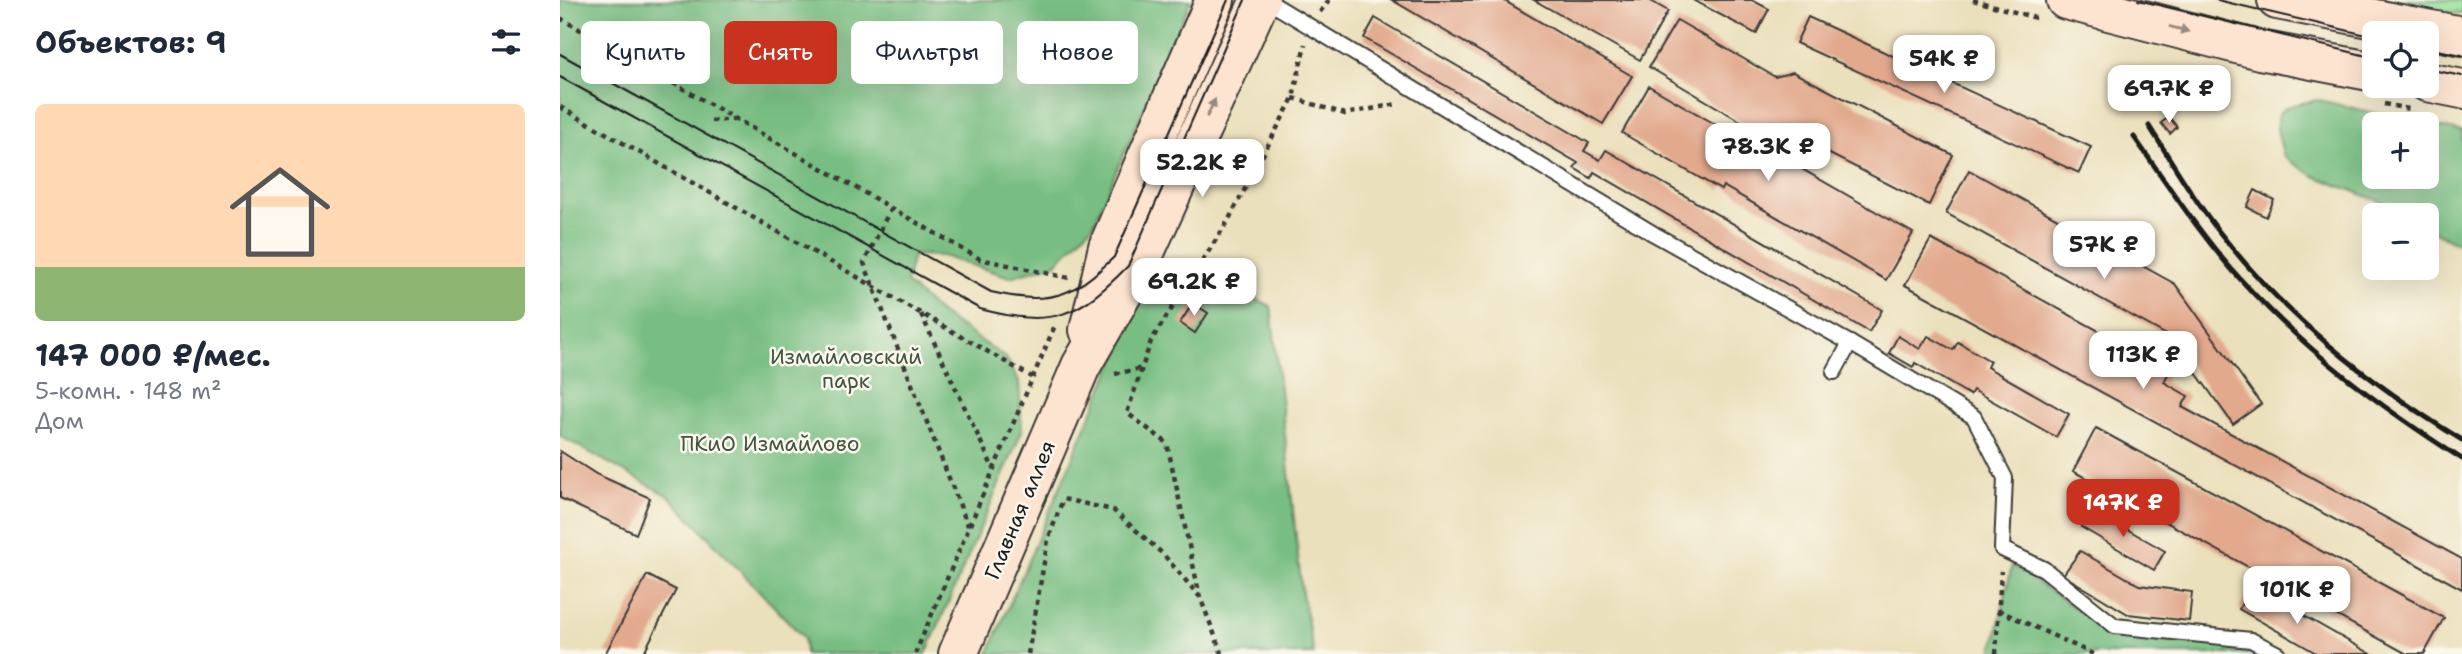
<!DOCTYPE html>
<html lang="ru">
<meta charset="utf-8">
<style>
:root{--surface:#fff;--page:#f2f2f3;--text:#1f2937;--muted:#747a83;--line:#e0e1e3;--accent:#c8321e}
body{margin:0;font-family:"Shantell Sans",sans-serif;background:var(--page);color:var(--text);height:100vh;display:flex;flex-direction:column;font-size:26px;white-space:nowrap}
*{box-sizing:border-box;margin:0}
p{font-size:23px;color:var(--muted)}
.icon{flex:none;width:38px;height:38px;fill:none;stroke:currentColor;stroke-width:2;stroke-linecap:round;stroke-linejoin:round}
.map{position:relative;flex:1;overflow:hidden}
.drawer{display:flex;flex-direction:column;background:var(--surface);width:560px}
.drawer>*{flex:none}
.guide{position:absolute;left:21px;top:21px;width:665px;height:63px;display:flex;gap:14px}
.buttons{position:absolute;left:1802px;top:21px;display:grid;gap:14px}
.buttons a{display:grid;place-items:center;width:77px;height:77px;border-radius:10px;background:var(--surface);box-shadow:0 7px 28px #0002;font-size:35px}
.price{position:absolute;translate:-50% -60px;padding:0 16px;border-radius:14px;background:#fff;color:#222;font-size:23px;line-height:46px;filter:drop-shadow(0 2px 4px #0008)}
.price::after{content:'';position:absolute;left:50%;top:42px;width:21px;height:16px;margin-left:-10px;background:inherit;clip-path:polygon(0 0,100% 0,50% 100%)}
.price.current{background:var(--accent);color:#fff}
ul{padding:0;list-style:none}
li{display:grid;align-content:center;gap:14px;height:371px;padding:0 35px}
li+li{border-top:2px solid var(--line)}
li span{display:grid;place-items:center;height:217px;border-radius:10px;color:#555}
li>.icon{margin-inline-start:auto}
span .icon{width:126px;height:126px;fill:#fffc;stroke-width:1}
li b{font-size:30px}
h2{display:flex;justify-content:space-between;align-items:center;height:84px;padding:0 35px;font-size:30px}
.chip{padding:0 24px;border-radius:10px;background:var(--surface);box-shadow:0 7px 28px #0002;font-size:24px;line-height:63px}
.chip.current{background:var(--accent);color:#fff}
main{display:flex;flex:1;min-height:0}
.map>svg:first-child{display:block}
.green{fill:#95df9a;stroke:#587e5b;stroke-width:2}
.forest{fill:#78be82;stroke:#4a6d4f;stroke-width:2}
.building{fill:#e2a98d}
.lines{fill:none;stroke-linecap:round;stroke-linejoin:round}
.service-casing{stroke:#3b3934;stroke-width:18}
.secondary-casing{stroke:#3b3934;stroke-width:42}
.path{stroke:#3b3934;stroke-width:4.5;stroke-dasharray:5 5;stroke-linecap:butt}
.service{stroke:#fff;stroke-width:14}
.secondary{stroke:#fde4d0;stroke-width:38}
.tram{stroke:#1c1c1c;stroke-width:2}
.rail{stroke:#1c1c1c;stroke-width:5}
.oneway{fill:#988a7f}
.labels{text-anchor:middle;stroke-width:5;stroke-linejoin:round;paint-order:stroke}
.park-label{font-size:21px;fill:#405642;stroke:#fbf7ec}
.street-label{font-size:21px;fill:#1c1c1c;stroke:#fbf7ec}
</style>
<main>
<section class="drawer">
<h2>Объектов: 9<svg class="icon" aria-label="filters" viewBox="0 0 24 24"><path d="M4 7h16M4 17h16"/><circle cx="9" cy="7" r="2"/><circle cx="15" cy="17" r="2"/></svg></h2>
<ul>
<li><span style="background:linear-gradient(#ffd9b3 75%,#8fb573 0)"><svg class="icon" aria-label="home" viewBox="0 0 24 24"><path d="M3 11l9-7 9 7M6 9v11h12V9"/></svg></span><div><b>147 000 ₽/мес.</b><p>5-комн. · 148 m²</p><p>Дом</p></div></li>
</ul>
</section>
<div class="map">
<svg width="1902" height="654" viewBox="0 0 1902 654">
<rect width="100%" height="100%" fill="#fbf7ec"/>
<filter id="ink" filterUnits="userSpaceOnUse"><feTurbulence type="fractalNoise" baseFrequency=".0143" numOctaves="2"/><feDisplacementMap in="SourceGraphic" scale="14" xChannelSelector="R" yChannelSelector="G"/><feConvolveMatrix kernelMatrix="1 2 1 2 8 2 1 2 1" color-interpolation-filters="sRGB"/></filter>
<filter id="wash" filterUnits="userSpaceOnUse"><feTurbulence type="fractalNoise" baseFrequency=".00686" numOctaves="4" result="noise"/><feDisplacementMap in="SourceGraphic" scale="28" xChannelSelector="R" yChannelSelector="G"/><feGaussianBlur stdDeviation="1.57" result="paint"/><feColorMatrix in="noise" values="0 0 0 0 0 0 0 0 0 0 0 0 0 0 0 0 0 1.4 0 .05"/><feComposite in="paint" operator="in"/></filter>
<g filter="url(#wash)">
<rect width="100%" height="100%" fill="#ebe0bc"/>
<path class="green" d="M 1817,0 L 1902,0 L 1902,14 L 1892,13 Z"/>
<g class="forest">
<path d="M 0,0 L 631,0 L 533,225 L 495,264 L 450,277 L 382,256 L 353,255 L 346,283 L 380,313 L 446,358 L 459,382 L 462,431 L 366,654 L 245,654 L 244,638 L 110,497 L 0,436 Z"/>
<path d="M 1759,100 L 1862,124 L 1815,124 L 1815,177 L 1867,177 L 1867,125 L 1902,131 L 1902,246 L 1867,228 L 1867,215 L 1846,215 L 1830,205 L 1754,176 L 1724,157 C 1711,111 1711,108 1759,100 Z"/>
<path d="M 599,257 L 711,306 L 742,593 L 754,654 L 428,654 Z"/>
<path d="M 1452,565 L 1553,634 L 1688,646 L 1702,654 L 1432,654 Z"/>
</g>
<g id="blocks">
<g class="building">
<path d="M 832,0 L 943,0 L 1072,76 L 1043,124 Z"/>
<path d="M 974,0 L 1089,0 L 1108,11 L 1080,60 Z"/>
<path d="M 1133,0 L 1192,0 L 1209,9 L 1196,34 Z"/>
<path d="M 1248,17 L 1531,147 L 1519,173 L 1236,43 Z"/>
<path d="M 815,18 L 1029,143 L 1024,151 L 1040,160 L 1046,150 L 1322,310 L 1309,332 L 1034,172 L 1031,178 L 1014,168 L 1018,163 L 804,38 Z"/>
<path d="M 1117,20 L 1215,77 L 1233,72 L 1393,155 L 1369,205 L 1225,131 L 1204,135 L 1089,67 Z"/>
<path d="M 1089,86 L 1188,143 L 1190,139 L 1353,233 L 1326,280 L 1163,186 L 1161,190 L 1062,133 Z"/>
<path d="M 1609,117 L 1617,127 L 1610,134 L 1601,123 Z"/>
<path d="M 1409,170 L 1615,284 L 1701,404 L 1673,424 L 1610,337 L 1386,213 Z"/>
<path d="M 1695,190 L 1714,200 L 1706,217 L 1687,207 Z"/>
<path d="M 1371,239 L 1610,370 L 1604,382 L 1628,396 L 1622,407 L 1902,559 L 1902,589 L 1345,285 Z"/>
<path d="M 633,303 L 648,313 L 635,333 L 620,323 Z"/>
<path d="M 1338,336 L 1360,349 L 1368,336 L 1393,350 L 1398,342 L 1430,361 L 1427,367 L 1509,414 L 1496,437 L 1413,390 L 1410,395 L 1355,363 L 1353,367 L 1329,353 Z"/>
<path d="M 1536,428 L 1884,618 L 1864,654 L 1847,654 L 1513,471 Z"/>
<path d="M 0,451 L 36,474 L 90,498 L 76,534 L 0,498 Z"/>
<path d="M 1532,509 L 1605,551 L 1594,570 L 1521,527 Z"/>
<path d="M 1520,551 L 1579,585 L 1632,592 L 1629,621 L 1568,614 L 1503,575 Z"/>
<path d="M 87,575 L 116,590 L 83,654 L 45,654 Z"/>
<path d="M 1700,591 L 1811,654 L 1758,654 L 1679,609 L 1688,593 L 1696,598 Z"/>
</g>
</g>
</g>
<g filter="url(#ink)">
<use href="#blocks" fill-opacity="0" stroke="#3b3934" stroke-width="2"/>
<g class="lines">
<g class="service-casing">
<g id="service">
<path d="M 706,0 L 1094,234 L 1290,343 L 1414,417 L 1445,478 L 1442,549 L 1484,569 L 1555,626 L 1691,640 L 1718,654"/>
<path d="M 1274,372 L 1290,343"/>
</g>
</g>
<g class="secondary-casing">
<g id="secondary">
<path d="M 1506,0 L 1700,50 L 1815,72"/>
<path d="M 1717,0 L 1902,36"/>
<path d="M 1867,82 L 1902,89"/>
<path d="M 529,330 L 548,247 L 655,0"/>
<path d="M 398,654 L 521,366 L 580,263 L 700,0"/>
</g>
</g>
<g class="path">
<path d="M 1413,0 L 1479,19"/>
<path d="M 760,12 L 769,0"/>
<path d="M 0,18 L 420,259 L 509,278"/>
<path d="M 733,98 L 785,114 L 837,104"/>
<path d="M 1824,104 L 1849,109"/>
<path d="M 0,107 L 472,377"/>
<path d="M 151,121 L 174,119"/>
<path d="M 331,208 L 304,263 L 408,526"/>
<path d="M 361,314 L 433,468"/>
<path d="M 555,374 L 582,368"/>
<path d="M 1438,610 L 1533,654"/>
<path d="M 355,654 L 496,323"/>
<path d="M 468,654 L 488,540 L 503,499 L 553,510 L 603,554 L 639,596"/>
<path d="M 662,654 L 640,597 L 607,443 L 567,413 L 591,341 L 668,221 L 733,98 L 745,44"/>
<path d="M 1436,654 L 1441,571"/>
</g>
<use href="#service" class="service"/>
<use href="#secondary" class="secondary"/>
<g class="tram">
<path d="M 1578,0 L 1815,58"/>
<path d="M 1657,0 L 1815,37"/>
<path d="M 1867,48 L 1902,55"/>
<path d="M 0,54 L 431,292 C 489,305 512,298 554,257 L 668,0"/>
<path d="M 1867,69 L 1902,76"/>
<path d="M 0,77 L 420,309 C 492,328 517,318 568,266 L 685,0"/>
</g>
<g class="rail">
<path d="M 1589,126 C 1611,160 1632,197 1657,229 C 1724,316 1809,383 1902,440"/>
<path d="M 1574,137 C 1609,186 1642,238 1683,282 C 1747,352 1822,408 1902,459"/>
</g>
</g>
<defs><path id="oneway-solid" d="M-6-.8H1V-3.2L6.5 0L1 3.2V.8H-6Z" transform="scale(1.75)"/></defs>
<g class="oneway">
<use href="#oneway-solid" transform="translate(1619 29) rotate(15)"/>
<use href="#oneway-solid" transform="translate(651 108) rotate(-65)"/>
</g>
</g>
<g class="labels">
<g class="park-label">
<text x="286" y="364">Измайловский<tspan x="286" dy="24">парк</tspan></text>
<text x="210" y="451">ПКиО Измайлово</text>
</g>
<g class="street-label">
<text transform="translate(460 510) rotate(-67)" y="7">Главная аллея</text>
</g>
</g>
</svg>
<div class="buttons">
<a><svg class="icon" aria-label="locate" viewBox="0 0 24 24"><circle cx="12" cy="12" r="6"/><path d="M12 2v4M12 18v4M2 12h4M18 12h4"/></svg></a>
<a>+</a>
<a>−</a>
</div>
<b class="price" style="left:1384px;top:95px">54K ₽</b>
<b class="price" style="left:1609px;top:125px">69.7K ₽</b>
<b class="price" style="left:1208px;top:183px">78.3K ₽</b>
<b class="price" style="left:642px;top:199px">52.2K ₽</b>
<b class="price" style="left:1544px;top:281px">57K ₽</b>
<b class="price" style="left:634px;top:318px">69.2K ₽</b>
<b class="price" style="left:1583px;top:391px">113K ₽</b>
<b class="price current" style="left:1563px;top:539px">147K ₽</b>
<b class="price" style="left:1737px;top:626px">101K ₽</b>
<div class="guide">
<a class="chip">Купить</a>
<a class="chip current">Снять</a>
<a class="chip">Фильтры</a>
<a class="chip">Новое</a>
</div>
</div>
</main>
